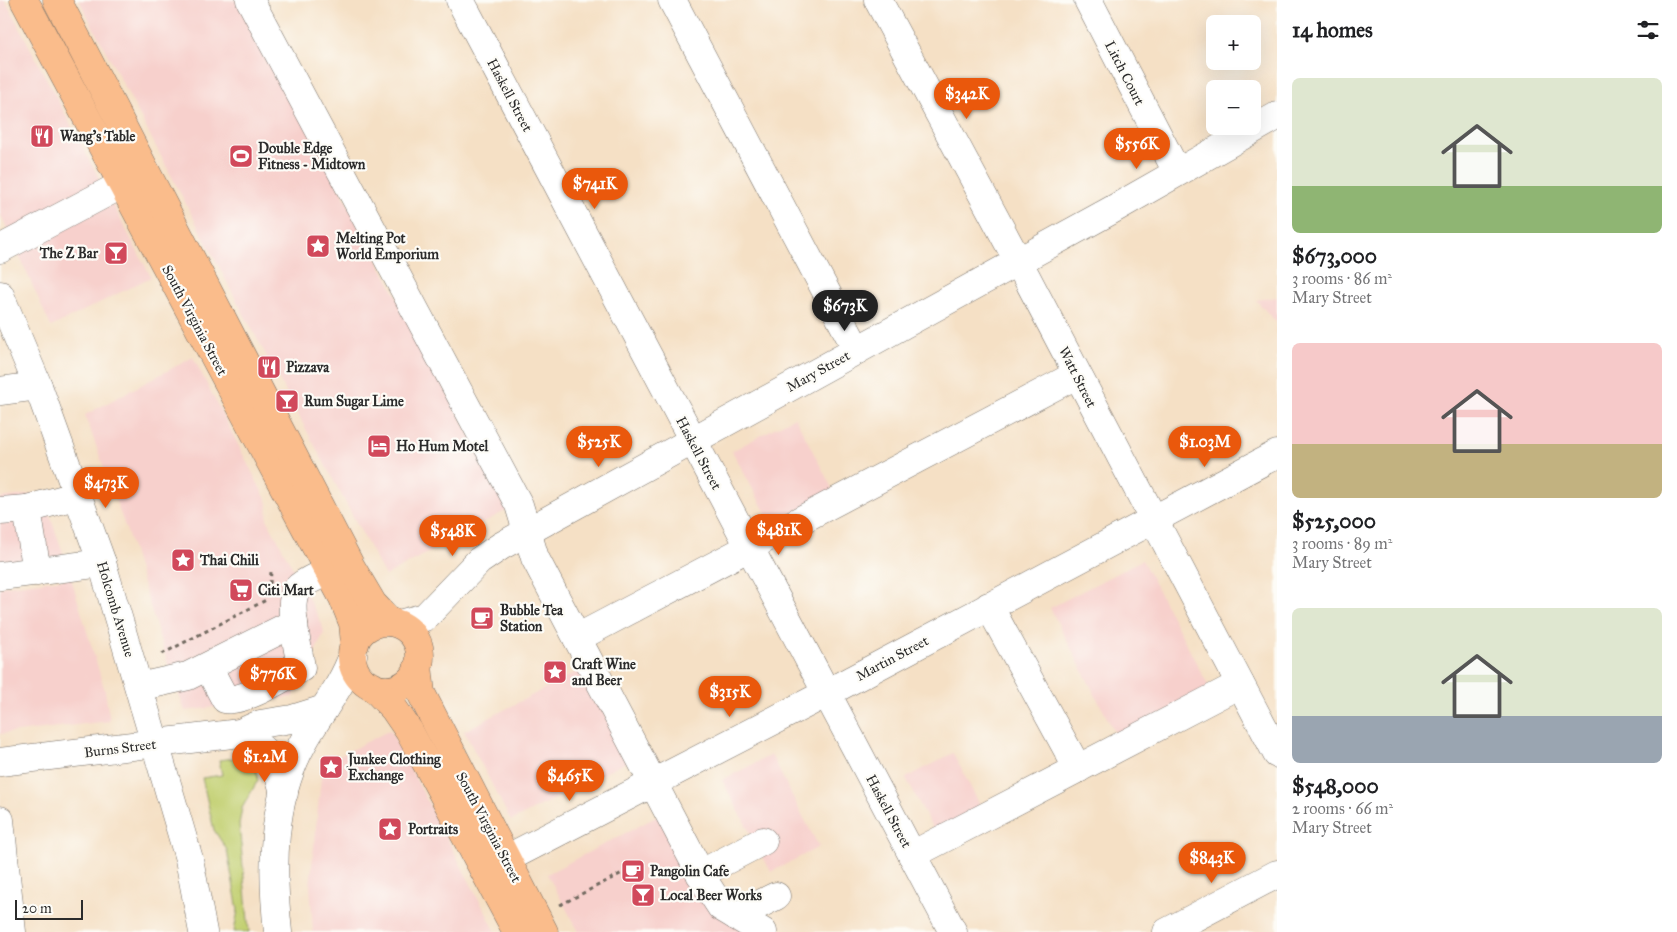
<!DOCTYPE html>
<meta charset="utf-8">
<style>
:root{--surface:#fff;--page:#f6f6f6;--text:#202124;--muted:#757577;--accent:#ea580c}
body{margin:0;font-family:"IM FELL Great Primer",serif;background:var(--page);color:var(--text);height:100vh;display:flex;flex-direction:column;font-size:19px;white-space:nowrap}
*{box-sizing:border-box;margin:0}
p{font-size:16px;color:var(--muted)}
.icon{flex:none;width:28px;height:28px;fill:none;stroke:currentColor;stroke-width:2;stroke-linecap:round;stroke-linejoin:round}
.map{position:relative;flex:1;overflow:hidden}
.panel{display:flex;flex-direction:column;background:var(--surface);width:400px}
.panel>*{flex:none}
.controls{position:absolute;left:1206px;top:15px;display:grid;gap:10px}
.controls a{display:grid;place-items:center;width:55px;height:55px;border-radius:8px;background:var(--surface);box-shadow:0 5px 20px #0002;font-size:25px}
.scale{position:absolute;left:15px;bottom:12px;width:68px;box-sizing:border-box;padding-left:5px;border:2px solid #2b2b2b;border-top:0;font-size:14px;line-height:18px;white-space:nowrap;color:#2b2b2b;-webkit-text-stroke:4px #fdfcf7;paint-order:stroke}
.price{position:absolute;translate:-50% -42px;padding:0 11px;border-radius:18px;background:var(--accent);color:#fff;font-size:16px;line-height:32px;filter:drop-shadow(0 1px 2px #0008)}
.price::after{content:'';position:absolute;left:50%;top:30px;width:15px;height:11px;margin-left:-8px;background:inherit;clip-path:polygon(0 0,100% 0,50% 100%)}
.price.active{background:#222;color:#fff}
ul{padding:0;list-style:none}
li{display:grid;align-content:center;gap:10px;height:265px;padding:0 15px}
li span{display:grid;place-items:center;height:155px;border-radius:8px;color:#555}
li>.icon{margin-inline-start:auto}
span .icon{width:90px;height:90px;fill:#fffc;stroke-width:1}
li b{font-size:21px}
h2{display:flex;justify-content:space-between;align-items:center;height:60px;padding:0 15px;font-size:21px}
main{display:flex;flex:1;min-height:0}
.map>svg:first-child{display:block}
.built{fill:#f7d0cc}
.green{fill:#c3d072;stroke:#777e4e}
.lines{fill:none;stroke-linecap:round;stroke-linejoin:round}
.minor-casing{stroke:#726a61;stroke-width:29}
.major-casing{stroke:#726a61;stroke-width:29}
.path{stroke:#726a61;stroke-width:3;stroke-dasharray:4 4;stroke-linecap:butt}
.minor{stroke:#fff;stroke-width:28}
.major{stroke:#fabc8b;stroke-width:28}
.labels{text-anchor:middle;stroke-width:4.5;stroke-linejoin:round;paint-order:stroke}
.street-label{font-size:14px;fill:#2b2b2b;stroke:#fdfcf7}
.poi-label{font-size:14px;font-weight:bold;fill:#2b2b2b;stroke:#fdfcf7;text-anchor:start}
</style>
<main>
<div class="map">
<svg width="1277" height="932" viewBox="0 0 1277 932">
<rect width="100%" height="100%" fill="#fdfcf7"/>
<filter id="ink" filterUnits="userSpaceOnUse"><feTurbulence type="fractalNoise" baseFrequency=".02" numOctaves="2"/><feDisplacementMap in="SourceGraphic" scale="10" xChannelSelector="R" yChannelSelector="G"/><feConvolveMatrix kernelMatrix="1 2 1 2 8 2 1 2 1" color-interpolation-filters="sRGB"/></filter>
<filter id="wash" filterUnits="userSpaceOnUse"><feTurbulence type="fractalNoise" baseFrequency=".0096" numOctaves="4" result="noise"/><feDisplacementMap in="SourceGraphic" scale="20" xChannelSelector="R" yChannelSelector="G"/><feGaussianBlur stdDeviation="1.12" result="paint"/><feColorMatrix in="noise" values="0 0 0 0 0 0 0 0 0 0 0 0 0 0 0 0 0 1.4 0 .05"/><feComposite in="paint" operator="in"/></filter>
<g filter="url(#wash)">
<rect width="100%" height="100%" fill="#f5e0c5"/>
<g class="built">
<path d="M 0,0 L 5,0 L 151,277 L 51,327 L 0,213 Z"/>
<path d="M 79,0 L 240,0 L 509,509 L 385,576 L 239,305 Z"/>
<path d="M 1277,297 L 1277,323 L 1256,300 Z"/>
<path d="M 193,357 L 268,503 L 267,519 L 322,624 L 324,633 L 293,697 L 185,711 L 169,668 L 127,532 L 85,415 Z"/>
<path d="M 795,417 L 834,492 L 772,524 L 732,451 Z"/>
<path d="M 42,493 L 65,558 L 0,567 L 0,498 Z"/>
<path d="M 1142,560 L 1210,689 L 1117,737 L 1050,608 Z"/>
<path d="M 71,578 L 105,691 L 110,721 L 0,734 L 0,587 Z"/>
<path d="M 582,669 L 630,760 L 511,821 L 464,731 Z"/>
<path d="M 390,730 L 391,732 L 496,932 L 313,932 L 310,885 L 322,768 L 324,764 Z"/>
<path d="M 953,753 L 982,809 L 935,833 L 906,778 Z"/>
<path d="M 771,755 L 819,847 L 771,872 L 722,780 Z"/>
<path d="M 658,816 L 746,932 L 579,932 L 547,874 Z"/>
</g>
<path class="green" d="M 234,758 C 248,759 257,766 258,780 L 242,808 L 239,824 L 249,932 L 234,932 L 238,910 L 227,850 L 214,830 L 202,778 L 222,775 L 219,760 Z"/>
</g>
<g filter="url(#ink)">
<g class="lines">
<g class="minor-casing">
<g id="minor">
<path d="M 250,0 L 519,505 L 535,558 L 706,884 L 721,907 L 763,932"/>
<path d="M 460,0 L 953,932"/>
<path d="M 672,0 L 857,350"/>
<path d="M 878,0 L 1018,261 L 1277,754"/>
<path d="M 1088,0 L 1177,172"/>
<path d="M 0,249 L 123,184"/>
<path d="M 0,295 L 38,386 L 102,563 L 189,859 L 203,932"/>
<path d="M 0,391 L 38,386"/>
<path d="M 0,511 L 27,509"/>
<path d="M 37,572 L 27,509 L 79,495"/>
<path d="M 0,576 L 102,563"/>
<path d="M 989,606 L 1078,769"/>
<path d="M 399,624 L 425,617 L 479,561 L 501,546 L 1110,211 L 1277,116"/>
<path d="M 577,638 L 1076,375"/>
<path d="M 208,667 L 225,699 C 244,703 283,677 301,668 C 299,650 286,604 297,589 C 304,581 319,576 328,571"/>
<path d="M 139,687 L 188,676 L 294,623"/>
<path d="M 240,733 C 269,754 275,755 284,793"/>
<path d="M 0,762 L 240,733 L 260,724 L 292,719 L 324,709"/>
<path d="M 0,820 L 12,932"/>
<path d="M 912,855 L 1240,684"/>
<path d="M 506,859 L 827,693 L 1277,454"/>
<path d="M 700,874 L 763,841"/>
<path d="M 736,916 L 776,896"/>
<path d="M 278,932 C 271,868 271,799 304,741 C 320,712 342,687 353,655"/>
<path d="M 1167,932 L 1277,874"/>
</g>
</g>
<g class="major-casing">
<g id="major">
<path d="M 24,0 L 343,598 L 353,623 L 355,644"/>
<path d="M 57,0 L 350,565 L 373,604 L 390,622"/>
<circle cx="386" cy="656" r="34"/>
<path d="M 418,666 L 421,693 L 544,932"/>
<path d="M 372,686 L 394,709 L 409,731 L 517,932"/>
</g>
</g>
<g class="path">
<path d="M 270,584 L 271,572"/>
<path d="M 162,654 L 268,599"/>
<path d="M 560,905 L 630,869 L 633,871"/>
</g>
<use href="#minor" class="minor"/>
<use href="#major" class="major"/>
</g>
</g>
<defs>
<g id="restaurant-square" transform="scale(1.25)"><rect x="-9" y="-9" width="18" height="18" rx="4" fill="#d1495b" stroke="#fdfcf7"/><path d="M-5-6h1v4h1v-4h1v4h1v-4h1v5L-1.5 .5V6h-2V.5L-5-1ZM5-6V6H3V1.5H1.5Q1.5-4 5-6Z" fill="#fff"/></g>
<g id="stadium-square" transform="scale(1.25)"><rect x="-9" y="-9" width="18" height="18" rx="4" fill="#d1495b" stroke="#fdfcf7"/><path d="M0-5a6.5 5 0 1 0 0 10a6.5 5 0 1 0 0-10ZM-3.5-1.8h7v3.6h-7Z" fill="#fff"/></g>
<g id="sight-square" transform="scale(1.25)"><rect x="-9" y="-9" width="18" height="18" rx="4" fill="#d1495b" stroke="#fdfcf7"/><path d="M0-6L1.8-2.2L6-1.7L2.9 1.2L3.7 5.4L0 3.3L-3.7 5.4L-2.9 1.2L-6-1.7L-1.8-2.2Z" fill="#fff"/></g>
<g id="bar-square" transform="scale(1.25)"><rect x="-9" y="-9" width="18" height="18" rx="4" fill="#d1495b" stroke="#fdfcf7"/><path d="M-6-5H6L.8 .8V4.5H3.5V6h-7V4.5H-.8V.8Z" fill="#fff"/></g>
<g id="hotel-square" transform="scale(1.25)"><rect x="-9" y="-9" width="18" height="18" rx="4" fill="#d1495b" stroke="#fdfcf7"/><path d="M-6-4.5h1.5V1H6V5H4.5V3h-9V5H-6ZM-4 0a1.8 1.8 0 1 1 3.6 0ZM.5 0V-2.5h3Q6-2.5 6 0Z" fill="#fff"/></g>
<g id="supermarket-square" transform="scale(1.25)"><rect x="-9" y="-9" width="18" height="18" rx="4" fill="#d1495b" stroke="#fdfcf7"/><path d="M-6-5.5h2.5l.6 2H6L4.5 2H-2.5L-4.4-4H-6ZM-1.5 3.2a1.3 1.3 0 1 0 .1 0ZM3 3.2a1.3 1.3 0 1 0 .1 0Z" fill="#fff"/></g>
<g id="cafe-square" transform="scale(1.25)"><rect x="-9" y="-9" width="18" height="18" rx="4" fill="#d1495b" stroke="#fdfcf7"/><path d="M-5.5-4.5H6V0H3Q3 3.5 0 3.5H-2.5Q-5.5 3.5-5.5 0ZM3-3.2v2h1.7v-2ZM-6 4.5H4V6H-6Z" fill="#fff"/></g>
</defs>
<g fill-rule="evenodd">
<use href="#restaurant-square" x="42" y="136"/>
<use href="#stadium-square" x="241" y="156"/>
<use href="#sight-square" x="318" y="246"/>
<use href="#bar-square" x="116" y="253"/>
<use href="#restaurant-square" x="269" y="367"/>
<use href="#bar-square" x="287" y="401"/>
<use href="#hotel-square" x="379" y="446"/>
<use href="#sight-square" x="183" y="560"/>
<use href="#supermarket-square" x="241" y="590"/>
<use href="#cafe-square" x="482" y="618"/>
<use href="#sight-square" x="555" y="672"/>
<use href="#sight-square" x="331" y="767"/>
<use href="#sight-square" x="390" y="829"/>
<use href="#cafe-square" x="633" y="871"/>
<use href="#bar-square" x="643" y="895"/>
</g>
<g class="labels">
<g class="street-label">
<text transform="translate(1125 73) rotate(63)" y="5">Litch Court</text>
<text transform="translate(510 95) rotate(62)" y="5">Haskell Street</text>
<text transform="translate(195 320) rotate(62)" y="5">South Virginia Street</text>
<text transform="translate(818 371) rotate(-29)" y="5">Mary Street</text>
<text transform="translate(1078 377) rotate(63)" y="5">Watt Street</text>
<text transform="translate(699 453) rotate(62)" y="5">Haskell Street</text>
<text transform="translate(116 609) rotate(73)" y="5">Holcomb Avenue</text>
<text transform="translate(892 658) rotate(-28)" y="5">Martin Street</text>
<text transform="translate(120 748) rotate(-7)" y="5">Burns Street</text>
<text transform="translate(889 811) rotate(62)" y="5">Haskell Street</text>
<text transform="translate(489 827) rotate(62)" y="5">South Virginia Street</text>
</g>
<g class="poi-label">
<text x="60" y="141">Wang's Table</text>
<text x="258" y="153">Double Edge<tspan x="258" dy="16">Fitness - Midtown</tspan></text>
<text x="336" y="243">Melting Pot<tspan x="336" dy="16">World Emporium</tspan></text>
<text x="98" y="258" text-anchor="end">The Z Bar</text>
<text x="286" y="372">Pizzava</text>
<text x="304" y="406">Rum Sugar Lime</text>
<text x="396" y="451">Ho Hum Motel</text>
<text x="200" y="565">Thai Chili</text>
<text x="258" y="595">Citi Mart</text>
<text x="500" y="615">Bubble Tea<tspan x="500" dy="16">Station</tspan></text>
<text x="572" y="669">Craft Wine<tspan x="572" dy="16">and Beer</tspan></text>
<text x="348" y="764">Junkee Clothing<tspan x="348" dy="16">Exchange</tspan></text>
<text x="408" y="834">Portraits</text>
<text x="650" y="876">Pangolin Cafe</text>
<text x="660" y="900">Local Beer Works</text>
</g>
</g>
</svg>
<div class="controls">
<a>+</a>
<a>−</a>
</div>
<div class="scale">20 m</div>
<b class="price" style="left:967px;top:120px">$342K</b>
<b class="price" style="left:1137px;top:170px">$556K</b>
<b class="price" style="left:595px;top:210px">$741K</b>
<b class="price active" style="left:845px;top:332px">$673K</b>
<b class="price" style="left:599px;top:468px">$525K</b>
<b class="price" style="left:1205px;top:468px">$1.03M</b>
<b class="price" style="left:106px;top:509px">$473K</b>
<b class="price" style="left:779px;top:556px">$481K</b>
<b class="price" style="left:453px;top:557px">$548K</b>
<b class="price" style="left:273px;top:700px">$776K</b>
<b class="price" style="left:730px;top:718px">$315K</b>
<b class="price" style="left:265px;top:783px">$1.2M</b>
<b class="price" style="left:570px;top:802px">$465K</b>
<b class="price" style="left:1212px;top:884px">$843K</b>
</div>
<section class="panel">
<h2>14 homes<svg class="icon" aria-label="filters" viewBox="0 0 24 24"><path d="M4 7h16M4 17h16"/><circle cx="9" cy="7" r="2"/><circle cx="15" cy="17" r="2"/></svg></h2>
<ul>
<li><span style="background:linear-gradient(#dfe7d0 70%,#8fb573 0)"><svg class="icon" aria-label="home" viewBox="0 0 24 24"><path d="M3 11l9-7 9 7M6 9v11h12V9"/></svg></span><div><b>$673,000</b><p>3 rooms · 86 m²</p><p>Mary Street</p></div></li>
<li><span style="background:linear-gradient(#f6c9c9 65%,#c2b280 0)"><svg class="icon" aria-label="home" viewBox="0 0 24 24"><path d="M3 11l9-7 9 7M6 9v11h12V9"/></svg></span><div><b>$525,000</b><p>3 rooms · 89 m²</p><p>Mary Street</p></div></li>
<li><span style="background:linear-gradient(#dfe7d0 70%,#9aa5b1 0)"><svg class="icon" aria-label="home" viewBox="0 0 24 24"><path d="M3 11l9-7 9 7M6 9v11h12V9"/></svg></span><div><b>$548,000</b><p>2 rooms · 66 m²</p><p>Mary Street</p></div></li>
</ul>
</section>
</main>
